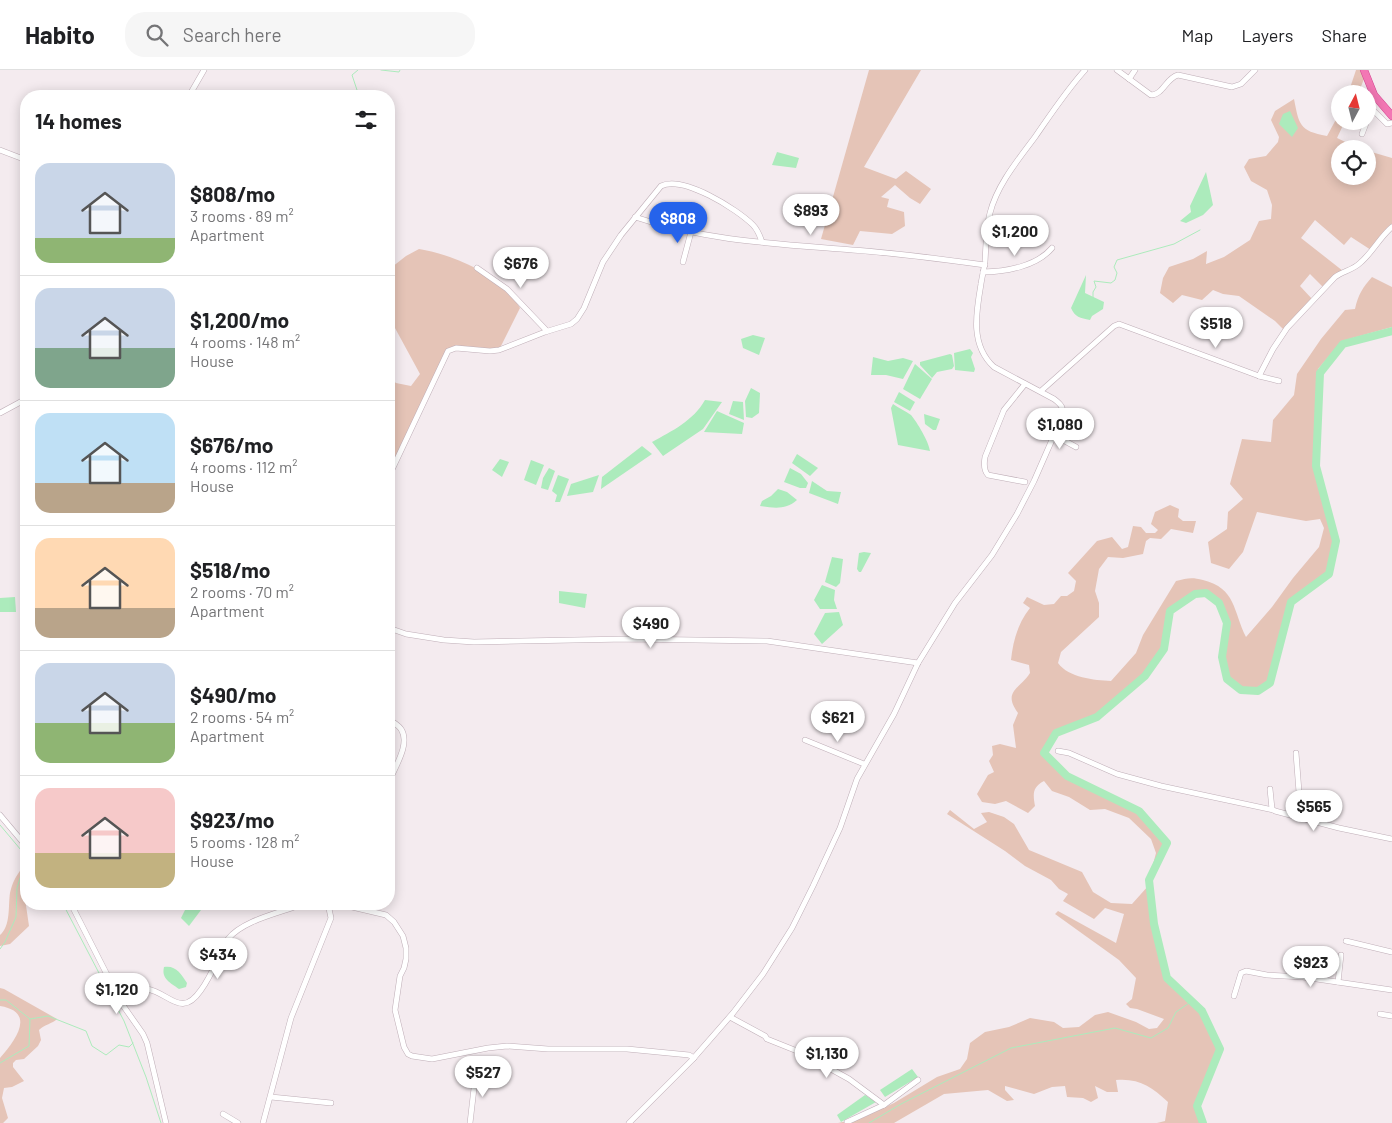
<!DOCTYPE html>
<meta charset="utf-8">
<style>
:root{--surface:#fff;--page:#f6f6f6;--text:#202124;--muted:#757577;--line:#e0e0e0;--accent:#2563eb}
body{margin:0;font-family:Barlow,sans-serif;background:var(--page);color:var(--text);height:100vh;display:flex;flex-direction:column;font-size:19px;white-space:nowrap}
*{box-sizing:border-box;margin:0}
p{font-size:16px;color:var(--muted)}
.icon{flex:none;width:28px;height:28px;fill:none;stroke:currentColor;stroke-width:2;stroke-linecap:round;stroke-linejoin:round}
.map{position:relative;flex:1;overflow:hidden}
.side{position:absolute;left:20px;top:20px;width:375px;height:820px;display:flex;flex-direction:column;background:var(--surface);border-radius:20px;box-shadow:0 2px 12px #0003}
.side>*{flex:none}
.needle{width:32px;rotate:7deg}
.controls{position:absolute;left:1331px;top:15px;display:grid;gap:10px}
.controls a{display:grid;place-items:center;width:45px;height:45px;border-radius:50%;background:var(--surface);box-shadow:0 2px 12px #0003;font-size:25px}
.price{position:absolute;translate:-50% -42px;padding:0 11px;border-radius:18px;background:#fff;color:#222;font-size:16px;line-height:32px;filter:drop-shadow(0 1px 2px #0008)}
.price::after{content:'';position:absolute;left:50%;top:30px;width:15px;height:11px;margin-left:-8px;background:inherit;clip-path:polygon(0 0,100% 0,50% 100%)}
.price.selected{background:var(--accent);color:#fff}
ul{padding:0;list-style:none}
li{display:flex;align-items:center;gap:15px;height:125px;padding:0 15px}
li+li{border-top:1px solid var(--line)}
li span{display:grid;place-items:center;flex:none;width:140px;height:100px;border-radius:15px;color:#555}
li>.icon{margin-inline-start:auto}
span .icon{width:60px;height:60px;fill:#fffc;stroke-width:1}
li b{font-size:21px}
h2{display:flex;justify-content:space-between;align-items:center;height:60px;padding:0 15px;font-size:21px}
header{display:flex;align-items:center;gap:30px;box-sizing:border-box;height:70px;padding:0 25px;background:var(--surface);border-bottom:1px solid var(--line)}
header strong{font-size:24px}
nav{display:flex;gap:28px;margin-inline-start:auto;font-size:18px}
.search{width:350px;height:45px;background:var(--page);display:flex;align-items:center;gap:12px;box-sizing:border-box;padding:0 18px;border-radius:20px;color:var(--muted);font-size:19px}
.map>svg:first-child{display:block}
.green{fill:#e5c4b7}
.water{fill:#acebbc}
.lines{fill:none;stroke-linecap:round;stroke-linejoin:round}
.stream{stroke:#acebbc;stroke-width:1}
.river{stroke:#acebbc;stroke-width:8}
.minor-casing{stroke:#bfaeb7;stroke-width:6}
.highway-casing{stroke:#d24791;stroke-width:8}
.minor{stroke:#fff;stroke-width:5}
.highway{stroke:#f377b4;stroke-width:7}
</style>
<header>
<strong>Habito</strong>
<div class="search"><svg class="icon" aria-label="search" viewBox="0 0 24 24"><circle cx="10" cy="10" r="6"/><path d="M15 15l6 6"/></svg>Search here</div>
<nav><a>Map</a><a>Layers</a><a>Share</a></nav>
</header>
<div class="map">
<svg width="1392" height="1053" viewBox="0 0 1392 1053">
<rect width="100%" height="100%" fill="#f4ebef"/>
<g class="green">
<path d="M 869,0 L 921,0 L 864,97 L 896,109 L 906,101 L 931,119 L 920,134 L 910,128 L 895,115 L 881,127 L 889,129 L 887,137 L 904,142 L 905,156 L 892,164 L 860,161 L 853,175 L 821,169 Z"/>
<path d="M 1356,0 L 1363,0 L 1364,9 L 1358,24 L 1348,24 Z"/>
<path d="M 1294,29 C 1299,54 1299,61 1327,66 L 1340,42 L 1340,51 L 1345,51 L 1337,68 L 1360,79 L 1340,79 L 1340,106 L 1368,106 L 1368,81 L 1392,88 L 1392,157 L 1371,180 L 1351,167 L 1344,175 L 1315,150 L 1301,168 L 1343,201 L 1324,218 L 1310,204 L 1300,216 L 1313,230 L 1283,263 L 1283,259 L 1275,251 L 1239,226 L 1223,224 L 1213,220 L 1202,230 L 1182,225 L 1173,233 L 1160,223 L 1163,208 L 1169,197 L 1193,189 L 1207,181 L 1206,194 L 1224,187 L 1250,170 L 1259,151 L 1271,149 L 1272,135 L 1267,120 L 1251,111 L 1244,97 L 1249,89 L 1266,86 L 1278,72 L 1279,67 L 1271,50 L 1275,41 Z"/>
<path d="M 419,179 C 447,183 486,200 507,219 C 512,224 516,232 520,238 L 499,280 L 456,278 L 445,286 L 389,406 L 389,307 L 396,313 L 411,316 L 420,304 L 389,247 L 389,209 L 392,197 L 406,186 Z"/>
<path d="M 1372,207 L 1392,217 L 1392,257 L 1342,271 L 1318,299 L 1313,395 L 1327,448 L 1336,471 L 1329,504 L 1291,532 L 1270,613 L 1258,621 L 1241,620 L 1227,609 L 1222,587 L 1227,553 L 1219,533 L 1206,523 L 1195,524 L 1170,541 L 1164,579 L 1145,606 L 1097,647 L 1056,663 L 1044,683 L 1067,706 L 1139,741 L 1167,773 L 1149,810 L 1156,783 L 1151,769 L 1129,748 L 1105,739 L 1090,740 L 1069,727 L 1052,721 L 1044,711 C 1032,717 1033,725 1035,736 L 1028,743 L 1006,731 L 995,734 L 982,732 L 977,724 L 988,705 L 994,702 L 989,691 L 993,685 L 992,676 L 1000,674 L 1016,678 L 1013,655 L 1018,643 C 1002,621 1020,619 1030,603 L 1029,595 L 1011,590 C 1013,571 1018,553 1030,538 L 1023,533 L 1027,527 L 1044,535 L 1054,534 L 1061,526 L 1067,526 L 1074,521 L 1076,511 L 1068,503 L 1097,471 L 1112,467 L 1122,479 L 1128,477 L 1133,456 L 1141,457 L 1146,463 L 1155,463 L 1158,460 L 1151,454 L 1155,442 L 1170,435 L 1179,439 L 1178,447 L 1183,451 L 1196,451 L 1193,463 L 1171,459 L 1161,469 L 1150,468 L 1146,471 L 1143,484 L 1123,488 L 1108,487 L 1099,499 L 1095,521 L 1099,533 L 1099,547 L 1061,582 L 1058,593 C 1069,608 1094,610 1111,611 L 1136,583 L 1143,565 L 1176,511 C 1187,508 1192,507 1203,510 C 1236,518 1233,541 1246,567 L 1272,537 L 1293,508 L 1319,477 L 1324,458 L 1320,449 L 1306,451 L 1257,442 L 1243,482 L 1229,499 L 1211,493 L 1208,472 L 1227,459 L 1228,442 L 1243,429 L 1230,414 L 1242,369 L 1271,372 L 1273,350 L 1294,325 L 1297,304 L 1321,269 L 1345,240 L 1355,239 C 1358,225 1363,217 1372,207 Z"/>
<path d="M 950,740 L 974,759 L 987,752 L 981,743 L 989,742 L 1004,747 L 1014,754 L 1029,780 L 1082,802 L 1093,822 L 1111,833 L 1132,834 L 1149,815 L 1167,908 L 1202,941 L 1220,979 L 1197,1036 L 1203,1053 L 1157,1053 L 1165,1051 L 1168,1032 C 1152,1017 1139,1008 1116,1010 L 1118,1022 L 1107,1022 L 1095,1016 L 1098,1028 L 1091,1032 L 1083,1028 L 1067,1027 L 1065,1016 L 1052,1017 L 1034,1024 L 1005,1016 L 1005,1020 L 1014,1030 L 1007,1031 L 988,1020 L 944,1024 L 894,1053 L 838,1053 L 862,1048 L 894,1033 L 937,1007 L 960,999 L 967,989 L 970,973 L 985,962 L 1009,957 L 1030,948 L 1054,952 L 1063,958 L 1079,957 L 1095,945 L 1108,942 L 1136,952 L 1149,959 L 1157,958 L 1164,949 L 1137,939 L 1130,938 L 1126,934 L 1132,929 L 1136,908 L 1119,890 L 1055,844 L 1058,841 L 1116,873 L 1124,844 L 1105,838 L 1094,849 L 1063,831 L 1068,824 L 1059,819 L 1051,810 L 1025,796 L 1005,781 L 947,744 Z"/>
<path d="M 26,797 L 26,807 L 23,815 L 29,856 L 10,874 L 0,876 L 0,865 C 11,856 8,835 10,823 C 12,813 16,806 22,798 Z"/>
<path d="M 0,918 L 4,919 L 57,949 C 52,954 45,954 39,960 L 41,970 L 38,976 L 24,989 L 16,990 L 13,993 L 13,997 L 24,1011 L 12,1017 L 4,1018 L 2,1028 L 8,1048 L 3,1053 L 0,1053 L 0,988 C 15,971 37,942 0,936 Z"/>
</g>
<g class="water">
<path d="M 1290,41 L 1298,58 L 1292,67 L 1279,54 L 1283,44 Z"/>
<path d="M 777,82 L 799,88 L 796,98 L 772,95 Z"/>
<path d="M 1206,102 L 1213,135 L 1203,145 L 1186,153 L 1180,151 L 1191,142 L 1190,136 Z"/>
<path d="M 1086,205 L 1085,223 L 1104,232 L 1103,239 L 1092,246 L 1090,250 C 1080,248 1075,247 1071,238 Z"/>
<path d="M 753,265 L 765,268 L 759,285 L 743,278 L 741,269 Z"/>
<path d="M 970,279 L 973,283 L 971,287 L 975,299 L 974,302 L 955,300 L 954,283 Z"/>
<path d="M 950,284 L 952,285 L 954,296 L 952,299 L 937,302 L 932,308 L 920,295 L 920,292 Z"/>
<path d="M 873,287 L 888,291 L 903,288 L 913,291 L 903,309 L 886,305 L 871,305 Z"/>
<path d="M 915,294 L 932,309 L 920,329 L 903,319 Z"/>
<path d="M 751,318 L 760,323 L 759,343 L 752,348 L 746,347 L 745,331 Z"/>
<path d="M 899,322 L 915,332 L 910,341 L 894,332 Z"/>
<path d="M 705,330 L 722,332 L 703,359 L 663,386 L 652,372 C 672,361 693,351 705,330 Z"/>
<path d="M 733,331 L 743,332 L 744,350 L 729,344 Z"/>
<path d="M 893,334 C 898,338 906,341 911,345 C 917,352 929,372 930,381 L 898,375 L 891,338 Z"/>
<path d="M 717,341 L 744,353 L 742,364 L 704,362 Z"/>
<path d="M 924,344 L 940,349 L 936,360 L 933,360 L 925,354 Z"/>
<path d="M 642,376 L 652,384 L 601,419 L 602,407 Z"/>
<path d="M 797,384 L 818,398 L 810,406 L 792,393 Z"/>
<path d="M 500,389 L 509,392 L 502,407 L 492,400 Z"/>
<path d="M 531,390 L 544,395 L 536,415 L 524,410 Z"/>
<path d="M 549,398 L 555,401 L 548,420 L 541,418 L 543,408 Z"/>
<path d="M 790,398 L 801,404 L 808,413 L 806,418 L 800,418 L 784,412 Z"/>
<path d="M 558,405 L 569,409 L 560,432 L 555,432 L 557,425 L 552,421 Z"/>
<path d="M 599,405 L 593,422 L 567,426 L 571,414 Z"/>
<path d="M 812,411 L 827,421 L 841,422 L 838,434 L 809,423 Z"/>
<path d="M 778,419 L 787,422 L 797,430 C 786,440 774,438 760,436 L 762,431 L 771,426 Z"/>
<path d="M 864,482 L 871,483 L 861,502 L 859,502 L 857,499 L 859,483 Z"/>
<path d="M 832,487 L 843,489 L 840,513 L 836,517 L 825,512 Z"/>
<path d="M 822,515 L 835,520 L 834,530 L 837,539 L 820,539 L 814,530 Z"/>
<path d="M 559,521 L 587,524 L 585,538 L 559,533 Z"/>
<path d="M 15,527 L 16,542 L 0,542 L 0,528 Z"/>
<path d="M 839,542 L 843,555 L 822,574 L 814,564 L 825,543 Z"/>
<path d="M 188,834 L 202,834 L 201,840 L 189,856 L 181,848 Z"/>
<path d="M 164,897 C 176,895 181,904 187,913 L 186,917 L 179,919 C 171,913 161,909 164,897 Z"/>
<path d="M 912,999 L 918,1007 L 885,1027 L 880,1020 Z"/>
<path d="M 865,1025 L 876,1032 L 841,1052 L 837,1045 Z"/>
</g>
<g class="lines">
<g class="stream">
<path d="M 381,0 L 399,2 L 400,0"/>
<path d="M 356,26 L 357,20 L 352,5 L 358,0"/>
<path d="M 1093,229 L 1093,222 L 1096,217 L 1094,211 L 1111,213 L 1115,210 L 1117,203 L 1114,197 L 1117,190 L 1174,174 L 1200,160"/>
<path d="M 0,755 L 26,786"/>
<path d="M 63,834 L 124,951 L 146,1007 L 161,1053"/>
<path d="M 0,879 L 5,872 L 16,847 L 17,818 L 22,802 L 26,800"/>
<path d="M 0,930 L 6,930 L 30,949 L 29,976 L 0,993"/>
<path d="M 30,949 L 48,946 L 86,961 L 92,976 L 106,985 L 119,975 L 129,977 L 133,973"/>
<path d="M 869,1053 L 901,1034 L 1011,978 L 1115,958 L 1151,968 L 1168,958 L 1176,942 L 1192,931"/>
</g>
<path class="river" d="M 1203,1053 L 1197,1036 L 1220,979 L 1202,941 L 1167,908 L 1154,854 L 1149,810 L 1167,773 L 1139,741 L 1067,706 L 1044,683 L 1056,663 L 1097,647 L 1145,606 L 1164,579 L 1170,541 L 1195,524 L 1206,523 L 1219,533 L 1227,553 L 1222,587 L 1227,609 L 1241,620 L 1258,621 L 1270,613 L 1291,532 L 1329,504 L 1336,471 L 1316,396 L 1320,303 L 1343,274 L 1392,261"/>
<g class="minor-casing">
<g id="minor">
<path d="M 1117,0 L 1151,25 C 1163,25 1166,8 1178,5 L 1232,17 L 1241,14 L 1255,0"/>
<path d="M 1129,9 L 1135,0"/>
<path d="M 1374,25 L 1370,32 L 1372,39 L 1387,54 L 1392,53"/>
<path d="M 189,26 L 204,0"/>
<path d="M 1362,64 L 1367,51"/>
<path d="M 0,80 L 26,90"/>
<path d="M 635,147 C 705,171 779,174 852,180 C 897,183 941,189 985,195"/>
<path d="M 988,153 L 1017,168"/>
<path d="M 683,192 L 691,162"/>
<path d="M 477,198 L 507,219 L 547,261"/>
<path d="M 983,202 C 1006,202 1037,196 1052,178"/>
<path d="M 1259,306 L 1279,311"/>
<path d="M 1041,321 L 1114,256 L 1119,254 L 1259,306 L 1273,279 L 1287,258 L 1335,207 C 1343,201 1353,200 1360,193 C 1372,183 1380,167 1392,157"/>
<path d="M 0,343 L 26,329"/>
<path d="M 1054,365 L 1076,377"/>
<path d="M 389,406 L 448,281 L 456,278 L 490,281 L 499,280 L 545,262 L 571,254 L 577,249 L 584,238 L 603,192 L 621,165 L 661,116 C 683,105 737,139 753,155 C 758,160 760,166 762,172"/>
<path d="M 1025,412 L 988,405 C 984,401 984,393 985,387 L 1004,340 L 1025,314"/>
<path d="M 389,558 L 406,564 L 444,570 L 474,572 L 627,569 L 767,571 L 918,593"/>
<path d="M 389,650 C 393,652 398,655 401,659 C 411,674 394,698 389,712"/>
<path d="M 805,670 L 864,694"/>
<path d="M 1058,681 L 1069,683 L 1117,704 L 1161,716 L 1273,740"/>
<path d="M 1296,683 L 1301,748"/>
<path d="M 1270,719 L 1272,739 L 1275,741 L 1339,758 L 1392,769"/>
<path d="M 0,745 L 26,776"/>
<path d="M 71,834 L 122,934 L 143,964 L 147,973 L 166,1053"/>
<path d="M 332,834 L 338,837 L 352,837 L 386,845 L 394,852 L 403,866 L 406,878 L 406,889 L 404,898 L 400,906 L 395,940 L 404,977 L 408,984 L 412,986 L 432,989 L 488,978 L 507,976 L 548,979 L 627,979 L 689,985 L 694,988"/>
<path d="M 1346,871 L 1392,882"/>
<path d="M 1338,912 L 1341,885"/>
<path d="M 117,925 C 127,922 137,917 147,919 C 170,923 181,949 201,920 C 212,905 219,885 228,869 C 243,850 280,843 303,834"/>
<path d="M 1234,926 L 1241,903 L 1246,901 L 1267,905 L 1303,907 L 1392,920"/>
<path d="M 1380,944 L 1392,946"/>
<path d="M 730,947 L 765,966 L 767,969 L 802,983 L 849,1009 L 884,1035 L 918,1010"/>
<path d="M 271,1027 L 331,1033"/>
<path d="M 223,1044 L 238,1053"/>
<path d="M 847,1052 L 884,1035"/>
<path d="M 263,1053 L 291,948 L 331,848 L 328,834"/>
<path d="M 470,1053 L 476,1001"/>
<path d="M 629,1053 L 692,990 L 733,943 L 763,904 L 792,858 L 813,816 L 840,758 L 857,709 L 894,644 L 918,593 L 955,533 L 992,485 L 1017,444 L 1034,411 L 1062,347 C 1064,338 1062,335 1054,329 L 994,297 C 970,275 976,243 981,214 C 982,207 984,199 985,192 C 986,176 986,158 990,143 C 997,115 1018,90 1035,67 C 1051,44 1066,21 1085,0"/>
</g>
</g>
<g class="highway-casing">
<path id="highway" d="M 1364,0 L 1374,25 L 1392,46"/>
</g>
<use href="#minor" class="minor"/>
<use href="#highway" class="highway"/>
</g>
</svg>
<div class="controls">
<a><svg class="needle" viewBox="-14 -14 28 28"><path d="M0-13l5 13h-10z" fill="#e53935"/><path d="M0 13l5-13h-10z" fill="#757577"/></svg></a>
<a><svg class="icon" aria-label="locate" viewBox="0 0 24 24"><circle cx="12" cy="12" r="6"/><path d="M12 2v4M12 18v4M2 12h4M18 12h4"/></svg></a>
</div>
<b class="price" style="left:811px;top:166px">$893</b>
<b class="price selected" style="left:678px;top:174px">$808</b>
<b class="price" style="left:1015px;top:187px">$1,200</b>
<b class="price" style="left:521px;top:219px">$676</b>
<b class="price" style="left:1216px;top:279px">$518</b>
<b class="price" style="left:1060px;top:380px">$1,080</b>
<b class="price" style="left:651px;top:579px">$490</b>
<b class="price" style="left:838px;top:673px">$621</b>
<b class="price" style="left:1314px;top:762px">$565</b>
<b class="price" style="left:218px;top:910px">$434</b>
<b class="price" style="left:1311px;top:918px">$923</b>
<b class="price" style="left:117px;top:945px">$1,120</b>
<b class="price" style="left:827px;top:1009px">$1,130</b>
<b class="price" style="left:483px;top:1028px">$527</b>
<section class="side">
<h2>14 homes<svg class="icon" aria-label="filters" viewBox="0 0 24 24"><path d="M4 7h16M4 17h16"/><circle cx="9" cy="7" r="2"/><circle cx="15" cy="17" r="2"/></svg></h2>
<ul>
<li><span style="background:linear-gradient(#c9d6e8 75%,#8fb573 0)"><svg class="icon" aria-label="home" viewBox="0 0 24 24"><path d="M3 11l9-7 9 7M6 9v11h12V9"/></svg></span><div><b>$808/mo</b><p>3 rooms · 89 m²</p><p>Apartment</p></div></li>
<li><span style="background:linear-gradient(#c9d6e8 60%,#7fa58c 0)"><svg class="icon" aria-label="home" viewBox="0 0 24 24"><path d="M3 11l9-7 9 7M6 9v11h12V9"/></svg></span><div><b>$1,200/mo</b><p>4 rooms · 148 m²</p><p>House</p></div></li>
<li><span style="background:linear-gradient(#bfe0f5 70%,#b9a48a 0)"><svg class="icon" aria-label="home" viewBox="0 0 24 24"><path d="M3 11l9-7 9 7M6 9v11h12V9"/></svg></span><div><b>$676/mo</b><p>4 rooms · 112 m²</p><p>House</p></div></li>
<li><span style="background:linear-gradient(#ffd9b3 70%,#b9a48a 0)"><svg class="icon" aria-label="home" viewBox="0 0 24 24"><path d="M3 11l9-7 9 7M6 9v11h12V9"/></svg></span><div><b>$518/mo</b><p>2 rooms · 70 m²</p><p>Apartment</p></div></li>
<li><span style="background:linear-gradient(#c9d6e8 60%,#8fb573 0)"><svg class="icon" aria-label="home" viewBox="0 0 24 24"><path d="M3 11l9-7 9 7M6 9v11h12V9"/></svg></span><div><b>$490/mo</b><p>2 rooms · 54 m²</p><p>Apartment</p></div></li>
<li><span style="background:linear-gradient(#f6c9c9 65%,#c2b280 0)"><svg class="icon" aria-label="home" viewBox="0 0 24 24"><path d="M3 11l9-7 9 7M6 9v11h12V9"/></svg></span><div><b>$923/mo</b><p>5 rooms · 128 m²</p><p>House</p></div></li>
</ul>
</section>
</div>
